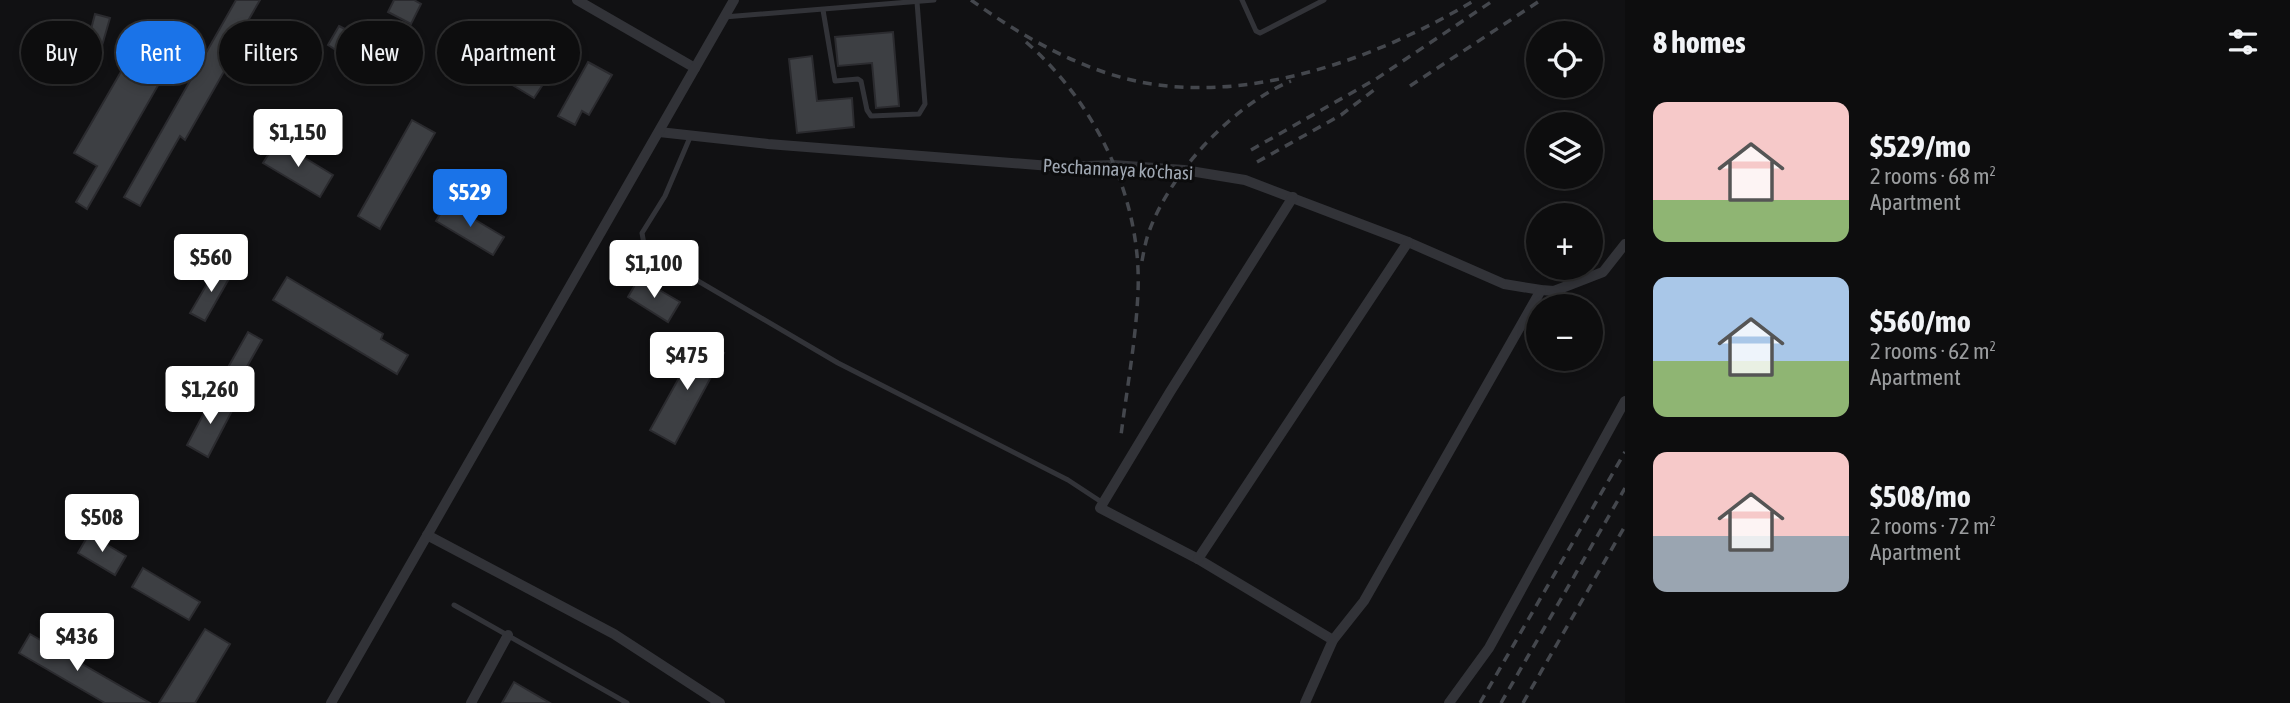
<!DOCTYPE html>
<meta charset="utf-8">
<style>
:root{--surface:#0d0d0e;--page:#1b1b1c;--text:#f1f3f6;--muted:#9a9c9e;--line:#2d2d2e;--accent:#1a73e8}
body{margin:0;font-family:"Asap Condensed",sans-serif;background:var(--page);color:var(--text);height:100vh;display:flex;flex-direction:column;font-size:26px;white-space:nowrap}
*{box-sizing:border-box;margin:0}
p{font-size:23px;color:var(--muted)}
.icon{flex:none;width:38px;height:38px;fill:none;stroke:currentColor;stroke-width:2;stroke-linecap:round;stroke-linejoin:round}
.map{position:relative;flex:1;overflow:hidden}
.sheet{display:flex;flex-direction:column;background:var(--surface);width:665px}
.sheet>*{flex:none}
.top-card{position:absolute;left:21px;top:21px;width:665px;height:63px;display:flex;gap:14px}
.tools{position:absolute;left:1526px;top:21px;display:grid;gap:14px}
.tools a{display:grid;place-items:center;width:77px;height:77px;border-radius:50%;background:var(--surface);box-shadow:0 4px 10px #0003,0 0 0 2px var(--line);font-size:35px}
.price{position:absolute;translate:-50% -60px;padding:0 16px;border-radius:7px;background:#fff;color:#222;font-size:23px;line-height:46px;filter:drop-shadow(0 2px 4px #0008)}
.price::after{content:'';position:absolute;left:50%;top:42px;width:21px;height:16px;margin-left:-10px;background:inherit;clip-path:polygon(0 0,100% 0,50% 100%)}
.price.current{background:var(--accent);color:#fff}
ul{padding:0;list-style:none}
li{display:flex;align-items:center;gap:21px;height:175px;padding:0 28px}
li span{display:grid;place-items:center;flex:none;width:196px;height:140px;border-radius:14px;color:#555}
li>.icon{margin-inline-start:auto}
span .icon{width:84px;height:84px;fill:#fffc;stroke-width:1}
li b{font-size:30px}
h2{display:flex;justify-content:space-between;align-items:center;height:84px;padding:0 28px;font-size:30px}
.chip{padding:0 24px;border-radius:32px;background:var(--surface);box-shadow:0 4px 10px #0003,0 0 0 2px var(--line);font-size:24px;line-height:63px}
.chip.current{background:var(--accent);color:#fff}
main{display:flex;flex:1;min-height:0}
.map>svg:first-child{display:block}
.building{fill:#3d3f43;stroke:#2b2b2f;stroke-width:2}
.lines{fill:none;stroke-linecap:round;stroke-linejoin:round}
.lane{stroke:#323338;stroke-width:5}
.street{stroke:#323338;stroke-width:10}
.rail{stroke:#44474d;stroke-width:3.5;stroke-dasharray:9 7;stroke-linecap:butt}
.labels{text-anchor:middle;stroke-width:6;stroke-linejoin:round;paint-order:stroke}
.street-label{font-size:19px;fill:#a1a9b4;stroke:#0c0c0d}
</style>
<main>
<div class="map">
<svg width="1625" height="703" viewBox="0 0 1625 703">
<rect width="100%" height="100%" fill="#111113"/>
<g class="building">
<path d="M 236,0 L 260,0 L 238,38 L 242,40 L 185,140 L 180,136 L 140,206 L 124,197 Z"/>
<path d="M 394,0 L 414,0 L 421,4 L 411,24 L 388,12 Z"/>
<path d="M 95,14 L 110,18 L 99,56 L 85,52 Z"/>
<path d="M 339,26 L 351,32 L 339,52 L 328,45 Z"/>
<path d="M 489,30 L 553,69 L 534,98 L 471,60 Z"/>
<path d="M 893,32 L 899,106 L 876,108 L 872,63 L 838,66 L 835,37 Z"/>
<path d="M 812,56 L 817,101 L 852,98 L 854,127 L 797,133 L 789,59 Z"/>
<path d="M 588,62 L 612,75 L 589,115 L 582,111 L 575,125 L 558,116 Z"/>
<path d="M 126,63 L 160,82 L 87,209 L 76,202 L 97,166 L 74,153 Z"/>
<path d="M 298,117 L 337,139 L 331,152 L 291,130 Z"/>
<path d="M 412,120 L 435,133 L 380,229 L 358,216 Z"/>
<path d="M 277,141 L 333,175 L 320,197 L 263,163 Z"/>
<path d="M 447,203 L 504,237 L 493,255 L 436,221 Z"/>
<path d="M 217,267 L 231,275 L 205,321 L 190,313 Z"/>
<path d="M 287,277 L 383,334 L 381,339 L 408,355 L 397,374 L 273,300 Z"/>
<path d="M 639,278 L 680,302 L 668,322 L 628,297 Z"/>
<path d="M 248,332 L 262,340 L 236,386 L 222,378 Z"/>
<path d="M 700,340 L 724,353 L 675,444 L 650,430 Z"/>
<path d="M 213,396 L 234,407 L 208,457 L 187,445 Z"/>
<path d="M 89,534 L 126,556 L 115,575 L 78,553 Z"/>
<path d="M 143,568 L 200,602 L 189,620 L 132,587 Z"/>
<path d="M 205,629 L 230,644 L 195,703 L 159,703 Z"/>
<path d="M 30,634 L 150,703 L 105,703 L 19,653 Z"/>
<path d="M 514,682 L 550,703 L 502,703 Z"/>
</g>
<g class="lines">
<g class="lane">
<path d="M 1242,0 L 1256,31 L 1260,33 L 1324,0"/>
<path d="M 823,10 L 835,81 L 858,79 L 861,81 L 867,110 L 871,116 L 919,114 L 925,104 L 917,2"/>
<path d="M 724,17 L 934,0"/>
<path d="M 691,135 L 665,196 L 642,233 L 646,255 L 681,271 L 838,363 L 1068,480 L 1103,503"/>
<path d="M 454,605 L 627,703"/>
</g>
<g class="street">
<path d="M 577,0 L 695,68"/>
<path d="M 659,132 L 768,144 L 1063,167 L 1113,165 L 1184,170 L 1245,180 L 1408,242 L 1504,284 L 1541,290 L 1554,291 L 1603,272 L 1625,244"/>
<path d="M 1293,197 L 1170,392 L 1100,508 L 1198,559 L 1333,640"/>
<path d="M 427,535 L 614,634 L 720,703"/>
<path d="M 1198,559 L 1408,242"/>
<path d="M 331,703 L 734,0"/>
<path d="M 471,703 L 508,635"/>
<path d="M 1305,703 L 1333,640 L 1364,601 L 1541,290"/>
<path d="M 1449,703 L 1489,648 L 1625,401"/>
</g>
<g class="rail">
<path d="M 971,0 C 1024,38 1087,74 1152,84 C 1260,101 1384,55 1475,0"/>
<path d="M 1026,42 C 1096,103 1142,199 1138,292 C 1136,339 1127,388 1121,435"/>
<path d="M 1410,86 L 1541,0"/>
<path d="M 1251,150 L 1376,79 L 1494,0"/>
<path d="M 1257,162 L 1341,115 L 1378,87"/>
<path d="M 1142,261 C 1144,250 1146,239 1150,229 C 1172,171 1233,105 1291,81"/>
<path d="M 1480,703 L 1625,452"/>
<path d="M 1501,703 L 1625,488"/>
<path d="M 1523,703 L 1625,526"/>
</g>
</g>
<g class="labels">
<g class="street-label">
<text transform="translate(1118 169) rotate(3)" y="7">Peschannaya ko'chasi</text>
</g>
</g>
</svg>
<div class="tools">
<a><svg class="icon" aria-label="locate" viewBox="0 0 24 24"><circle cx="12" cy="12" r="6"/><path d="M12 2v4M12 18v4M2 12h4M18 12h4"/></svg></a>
<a><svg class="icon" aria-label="layers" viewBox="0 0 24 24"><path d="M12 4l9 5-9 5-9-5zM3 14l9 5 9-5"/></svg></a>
<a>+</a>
<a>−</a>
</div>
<b class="price" style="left:298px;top:169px">$1,150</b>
<b class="price current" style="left:470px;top:229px">$529</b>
<b class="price" style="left:211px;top:294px">$560</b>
<b class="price" style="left:654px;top:300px">$1,100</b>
<b class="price" style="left:687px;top:392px">$475</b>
<b class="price" style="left:210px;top:426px">$1,260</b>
<b class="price" style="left:102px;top:554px">$508</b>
<b class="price" style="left:77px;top:673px">$436</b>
<div class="top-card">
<a class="chip">Buy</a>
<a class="chip current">Rent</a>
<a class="chip">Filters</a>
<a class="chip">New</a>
<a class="chip">Apartment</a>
</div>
</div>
<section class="sheet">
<h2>8 homes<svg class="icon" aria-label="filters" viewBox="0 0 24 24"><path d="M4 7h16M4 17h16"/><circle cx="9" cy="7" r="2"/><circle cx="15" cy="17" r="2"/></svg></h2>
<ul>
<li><span style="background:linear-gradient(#f6c9c9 70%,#8fb573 0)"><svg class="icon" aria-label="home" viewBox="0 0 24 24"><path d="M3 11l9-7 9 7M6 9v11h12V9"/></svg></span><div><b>$529/mo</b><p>2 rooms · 68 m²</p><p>Apartment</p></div></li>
<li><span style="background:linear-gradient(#a9c7e8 60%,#8fb573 0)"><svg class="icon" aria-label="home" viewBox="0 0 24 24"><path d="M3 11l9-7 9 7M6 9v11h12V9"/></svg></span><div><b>$560/mo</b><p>2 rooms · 62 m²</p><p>Apartment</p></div></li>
<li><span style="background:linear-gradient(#f6c9c9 60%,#9aa5b1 0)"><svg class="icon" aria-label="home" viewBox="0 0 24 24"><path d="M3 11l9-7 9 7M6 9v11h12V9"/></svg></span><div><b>$508/mo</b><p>2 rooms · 72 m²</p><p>Apartment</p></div></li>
</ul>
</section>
</main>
